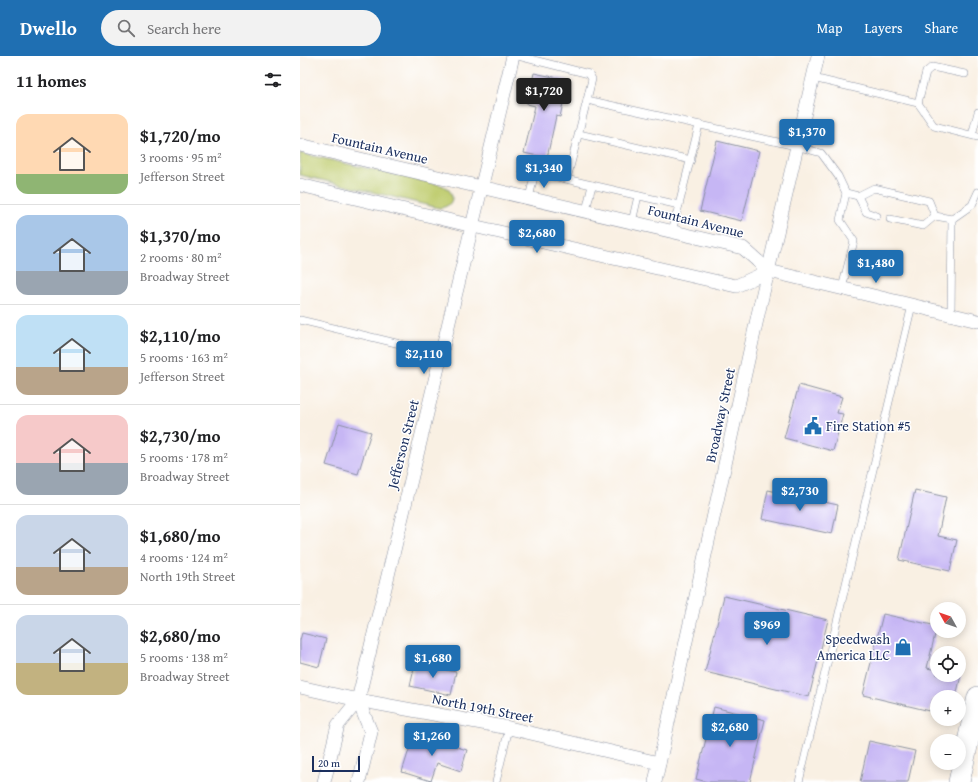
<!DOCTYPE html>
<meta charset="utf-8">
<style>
:root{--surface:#fff;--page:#f2f2f2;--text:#202124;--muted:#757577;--line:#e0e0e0;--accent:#1f6fb2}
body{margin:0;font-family:"Gentium Book Plus",serif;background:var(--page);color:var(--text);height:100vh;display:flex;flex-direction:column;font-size:15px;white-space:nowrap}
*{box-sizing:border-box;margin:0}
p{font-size:13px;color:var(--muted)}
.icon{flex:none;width:22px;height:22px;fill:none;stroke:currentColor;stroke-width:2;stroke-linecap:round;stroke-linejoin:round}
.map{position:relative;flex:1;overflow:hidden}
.sheet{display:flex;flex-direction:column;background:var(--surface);width:300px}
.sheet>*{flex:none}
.needle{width:26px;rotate:310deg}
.controls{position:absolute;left:630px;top:546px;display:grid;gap:8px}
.controls a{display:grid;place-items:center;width:36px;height:36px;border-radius:50%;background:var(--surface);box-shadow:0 2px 10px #0003;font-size:20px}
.scale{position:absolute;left:12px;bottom:10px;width:48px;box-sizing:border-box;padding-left:4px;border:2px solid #1b2f5e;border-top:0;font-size:11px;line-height:14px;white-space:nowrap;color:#1b2f5e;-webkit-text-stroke:3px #fff;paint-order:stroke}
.price{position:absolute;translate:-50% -34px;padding:0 9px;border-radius:4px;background:var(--accent);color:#fff;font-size:13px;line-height:26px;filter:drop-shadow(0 1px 2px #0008)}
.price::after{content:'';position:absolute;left:50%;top:24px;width:12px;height:9px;margin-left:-6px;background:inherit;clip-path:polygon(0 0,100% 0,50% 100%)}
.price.current{background:#222;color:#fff}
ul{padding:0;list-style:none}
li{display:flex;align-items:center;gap:12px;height:100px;padding:0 16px}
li+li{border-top:1px solid var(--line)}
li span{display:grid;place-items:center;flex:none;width:112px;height:80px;border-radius:12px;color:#555}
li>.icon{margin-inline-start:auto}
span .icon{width:48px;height:48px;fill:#fffc;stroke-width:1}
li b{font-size:17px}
h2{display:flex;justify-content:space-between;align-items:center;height:48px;padding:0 16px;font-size:17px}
header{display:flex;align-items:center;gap:24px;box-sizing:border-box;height:56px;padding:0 20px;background:var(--accent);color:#fff}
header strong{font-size:19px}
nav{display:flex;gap:22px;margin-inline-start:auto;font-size:14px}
.search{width:280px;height:36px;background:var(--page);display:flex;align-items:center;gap:10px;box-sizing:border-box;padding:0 14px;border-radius:22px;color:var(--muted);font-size:15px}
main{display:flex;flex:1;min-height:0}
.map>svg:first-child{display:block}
.green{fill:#bfcc6e;stroke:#6d7e66}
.building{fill:#c6b6f4}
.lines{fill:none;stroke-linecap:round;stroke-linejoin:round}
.service-casing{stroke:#8a90a0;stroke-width:8}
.minor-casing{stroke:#8a90a0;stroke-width:14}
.primary-casing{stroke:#8a90a0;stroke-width:22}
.service{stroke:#fff;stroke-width:7}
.minor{stroke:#fff;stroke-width:13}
.primary{stroke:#fff;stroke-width:21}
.labels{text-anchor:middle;stroke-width:3;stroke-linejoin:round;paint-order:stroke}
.street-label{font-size:14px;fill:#1b2f5e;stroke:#fff}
.poi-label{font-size:14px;fill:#1b2f5e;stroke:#fff;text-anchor:start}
</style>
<header>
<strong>Dwello</strong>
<div class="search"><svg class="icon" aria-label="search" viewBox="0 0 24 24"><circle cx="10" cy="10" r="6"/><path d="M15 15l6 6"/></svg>Search here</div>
<nav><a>Map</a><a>Layers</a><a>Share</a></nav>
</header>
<main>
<section class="sheet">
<h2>11 homes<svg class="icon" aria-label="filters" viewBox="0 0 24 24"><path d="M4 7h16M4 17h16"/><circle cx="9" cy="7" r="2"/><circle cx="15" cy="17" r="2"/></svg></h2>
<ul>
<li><span style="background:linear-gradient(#ffd9b3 75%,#8fb573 0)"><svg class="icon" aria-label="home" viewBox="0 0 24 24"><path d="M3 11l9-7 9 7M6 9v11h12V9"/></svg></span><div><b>$1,720/mo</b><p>3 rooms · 95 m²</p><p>Jefferson Street</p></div></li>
<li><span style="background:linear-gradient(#a9c7e8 70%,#9aa5b1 0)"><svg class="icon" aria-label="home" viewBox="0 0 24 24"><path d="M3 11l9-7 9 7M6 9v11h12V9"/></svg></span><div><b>$1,370/mo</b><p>2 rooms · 80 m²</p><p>Broadway Street</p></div></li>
<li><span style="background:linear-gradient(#bfe0f5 65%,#b9a48a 0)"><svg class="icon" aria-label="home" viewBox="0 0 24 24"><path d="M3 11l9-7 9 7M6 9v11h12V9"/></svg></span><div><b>$2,110/mo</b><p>5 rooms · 163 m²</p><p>Jefferson Street</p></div></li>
<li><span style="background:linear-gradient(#f6c9c9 60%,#9aa5b1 0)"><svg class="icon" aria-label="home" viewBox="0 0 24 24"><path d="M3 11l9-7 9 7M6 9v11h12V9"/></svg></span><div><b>$2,730/mo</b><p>5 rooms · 178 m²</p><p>Broadway Street</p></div></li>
<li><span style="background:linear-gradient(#c9d6e8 65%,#b9a48a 0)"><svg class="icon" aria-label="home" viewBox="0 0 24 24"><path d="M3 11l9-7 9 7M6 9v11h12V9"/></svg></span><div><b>$1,680/mo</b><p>4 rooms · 124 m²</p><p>North 19th Street</p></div></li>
<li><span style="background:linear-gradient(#c9d6e8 60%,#c2b280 0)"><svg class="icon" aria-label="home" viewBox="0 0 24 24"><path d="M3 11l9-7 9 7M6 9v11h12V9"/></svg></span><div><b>$2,680/mo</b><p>5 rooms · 138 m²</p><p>Broadway Street</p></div></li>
</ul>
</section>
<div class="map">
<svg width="678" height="726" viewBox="0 0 678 726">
<rect width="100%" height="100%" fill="#fff"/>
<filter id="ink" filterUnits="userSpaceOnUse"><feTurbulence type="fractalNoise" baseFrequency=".025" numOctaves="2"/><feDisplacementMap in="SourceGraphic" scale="8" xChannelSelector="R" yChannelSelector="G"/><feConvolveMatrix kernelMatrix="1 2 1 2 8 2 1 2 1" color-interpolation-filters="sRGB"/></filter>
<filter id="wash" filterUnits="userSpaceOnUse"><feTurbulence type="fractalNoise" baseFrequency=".012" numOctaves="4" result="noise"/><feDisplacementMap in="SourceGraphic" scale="16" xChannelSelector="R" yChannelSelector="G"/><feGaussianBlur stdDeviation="0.9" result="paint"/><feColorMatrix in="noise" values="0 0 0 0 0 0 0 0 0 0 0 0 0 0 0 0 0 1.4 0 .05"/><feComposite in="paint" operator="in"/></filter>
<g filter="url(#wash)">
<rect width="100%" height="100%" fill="#f9f0e3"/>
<path class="green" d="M 0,97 L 141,129 C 156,134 156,151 139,152 L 0,119 Z"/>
<g id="blocks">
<g class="building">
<path d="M 234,17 L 268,24 L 260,61 L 256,60 L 247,102 L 224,97 L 235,50 L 227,48 Z"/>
<path d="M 417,85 L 459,95 L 442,165 L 400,155 Z"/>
<path d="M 499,329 L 542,341 L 537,357 L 543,358 L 533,395 L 484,382 Z"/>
<path d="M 39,367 L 71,376 L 58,418 L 26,409 Z"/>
<path d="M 468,434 L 538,449 L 532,478 L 462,463 Z"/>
<path d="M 615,434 L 646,441 L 638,480 L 657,484 L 650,515 L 599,504 Z"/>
<path d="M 424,540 L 528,564 L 509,641 L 405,616 Z"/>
<path d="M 583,558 L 637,570 L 627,612 L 637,614 L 637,619 L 661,619 L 656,641 L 637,641 L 637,643 L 633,643 L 630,655 L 563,639 Z"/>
<path d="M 2,577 L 26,583 L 19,611 L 0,606 L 0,584 Z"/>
<path d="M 115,607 L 156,616 L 151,639 L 110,630 Z"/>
<path d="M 414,651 L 465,664 L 450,726 L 407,726 L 396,723 Z"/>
<path d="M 114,678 L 167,694 L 161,715 L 137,707 L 131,725 L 102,716 Z"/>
<path d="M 569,685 L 615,695 L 608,726 L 560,726 Z"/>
</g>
</g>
</g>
<g filter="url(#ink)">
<use href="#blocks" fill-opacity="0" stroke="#8a90a0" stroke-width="1"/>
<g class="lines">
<g class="service-casing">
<g id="service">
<path d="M 218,0 L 289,18 L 292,23 L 287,44"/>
<path d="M 513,22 L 618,47 L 634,70 L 678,81"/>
<path d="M 618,47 L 626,16 L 632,11 L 665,18"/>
<path d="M 279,78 L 391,104"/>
<path d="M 672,79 L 678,56"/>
<path d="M 222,113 L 379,149 L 399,69"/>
<path d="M 267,123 L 287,44 L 496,90 L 521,97 L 538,120 L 546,137 L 540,164 L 554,185 L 542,232"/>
<path d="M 546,137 L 558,140 L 574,132 L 629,145 L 635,160"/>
<path d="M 558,140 L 566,156 L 577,160"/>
<path d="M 229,142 L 235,116"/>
<path d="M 286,155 L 292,129"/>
<path d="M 635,160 L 652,163 L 672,149 L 678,136"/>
<path d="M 590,163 L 623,170 L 635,160"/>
<path d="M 332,166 L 338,140"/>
<path d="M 372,175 L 379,149"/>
<path d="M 651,259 L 652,163"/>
<path d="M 0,264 L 142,298"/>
<path d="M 196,726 L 209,672"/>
<path d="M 499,726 L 612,249"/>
</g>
</g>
<g class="minor-casing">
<g id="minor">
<path d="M 0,89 L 443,192 L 469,215 L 678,265"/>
<path d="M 0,129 L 173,170 L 436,230 L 469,215"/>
<path d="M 0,631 L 58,644 L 209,672 L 359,707"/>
<path d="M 58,644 L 71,676 L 59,726"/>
<path d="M 24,726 L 38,669 L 58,644 L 213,0"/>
<path d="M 355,726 L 459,254 L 518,0"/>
</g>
</g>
<g class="primary-casing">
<path id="primary" d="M 659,726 L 678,641"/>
</g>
<use href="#service" class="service"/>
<use href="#minor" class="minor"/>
<use href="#primary" class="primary"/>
</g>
</g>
<defs>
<g id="civic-bare" transform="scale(1.38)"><path d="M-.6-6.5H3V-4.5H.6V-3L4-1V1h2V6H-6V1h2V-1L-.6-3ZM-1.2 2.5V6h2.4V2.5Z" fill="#1f6fb2" stroke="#fff" stroke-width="2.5" paint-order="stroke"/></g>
<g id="shop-bare" transform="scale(1.38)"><path d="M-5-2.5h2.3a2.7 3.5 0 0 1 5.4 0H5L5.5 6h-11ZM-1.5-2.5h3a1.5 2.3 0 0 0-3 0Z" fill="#1f6fb2" stroke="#fff" stroke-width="2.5" paint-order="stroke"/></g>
</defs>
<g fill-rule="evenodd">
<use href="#civic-bare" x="513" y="370"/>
<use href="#shop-bare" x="603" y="591"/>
</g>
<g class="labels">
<g class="street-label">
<text transform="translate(80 92) rotate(13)" y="5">Fountain Avenue</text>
<text transform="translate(396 165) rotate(14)" y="5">Fountain Avenue</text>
<text transform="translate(420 359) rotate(-78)" y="5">Broadway Street</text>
<text transform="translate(103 388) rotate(-76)" y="5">Jefferson Street</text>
<text transform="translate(183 652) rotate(11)" y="5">North 19th Street</text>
</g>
<g class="poi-label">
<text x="526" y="375">Fire Station #5</text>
<text x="590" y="588" text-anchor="end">Speedwash<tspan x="590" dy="16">America LLC</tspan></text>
</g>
</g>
</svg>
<div class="controls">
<a><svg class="needle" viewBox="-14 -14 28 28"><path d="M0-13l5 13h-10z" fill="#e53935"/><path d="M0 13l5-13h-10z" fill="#757577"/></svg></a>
<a><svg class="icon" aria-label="locate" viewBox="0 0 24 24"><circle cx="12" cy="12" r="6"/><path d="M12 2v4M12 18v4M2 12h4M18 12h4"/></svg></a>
<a>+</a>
<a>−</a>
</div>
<div class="scale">20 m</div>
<b class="price current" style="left:244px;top:56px">$1,720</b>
<b class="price" style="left:507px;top:97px">$1,370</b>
<b class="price" style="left:244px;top:133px">$1,340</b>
<b class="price" style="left:237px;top:198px">$2,680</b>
<b class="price" style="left:576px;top:228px">$1,480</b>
<b class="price" style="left:124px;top:319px">$2,110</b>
<b class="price" style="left:500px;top:456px">$2,730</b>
<b class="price" style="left:467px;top:590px">$969</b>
<b class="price" style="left:133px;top:623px">$1,680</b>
<b class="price" style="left:430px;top:692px">$2,680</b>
<b class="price" style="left:132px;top:701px">$1,260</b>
</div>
</main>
